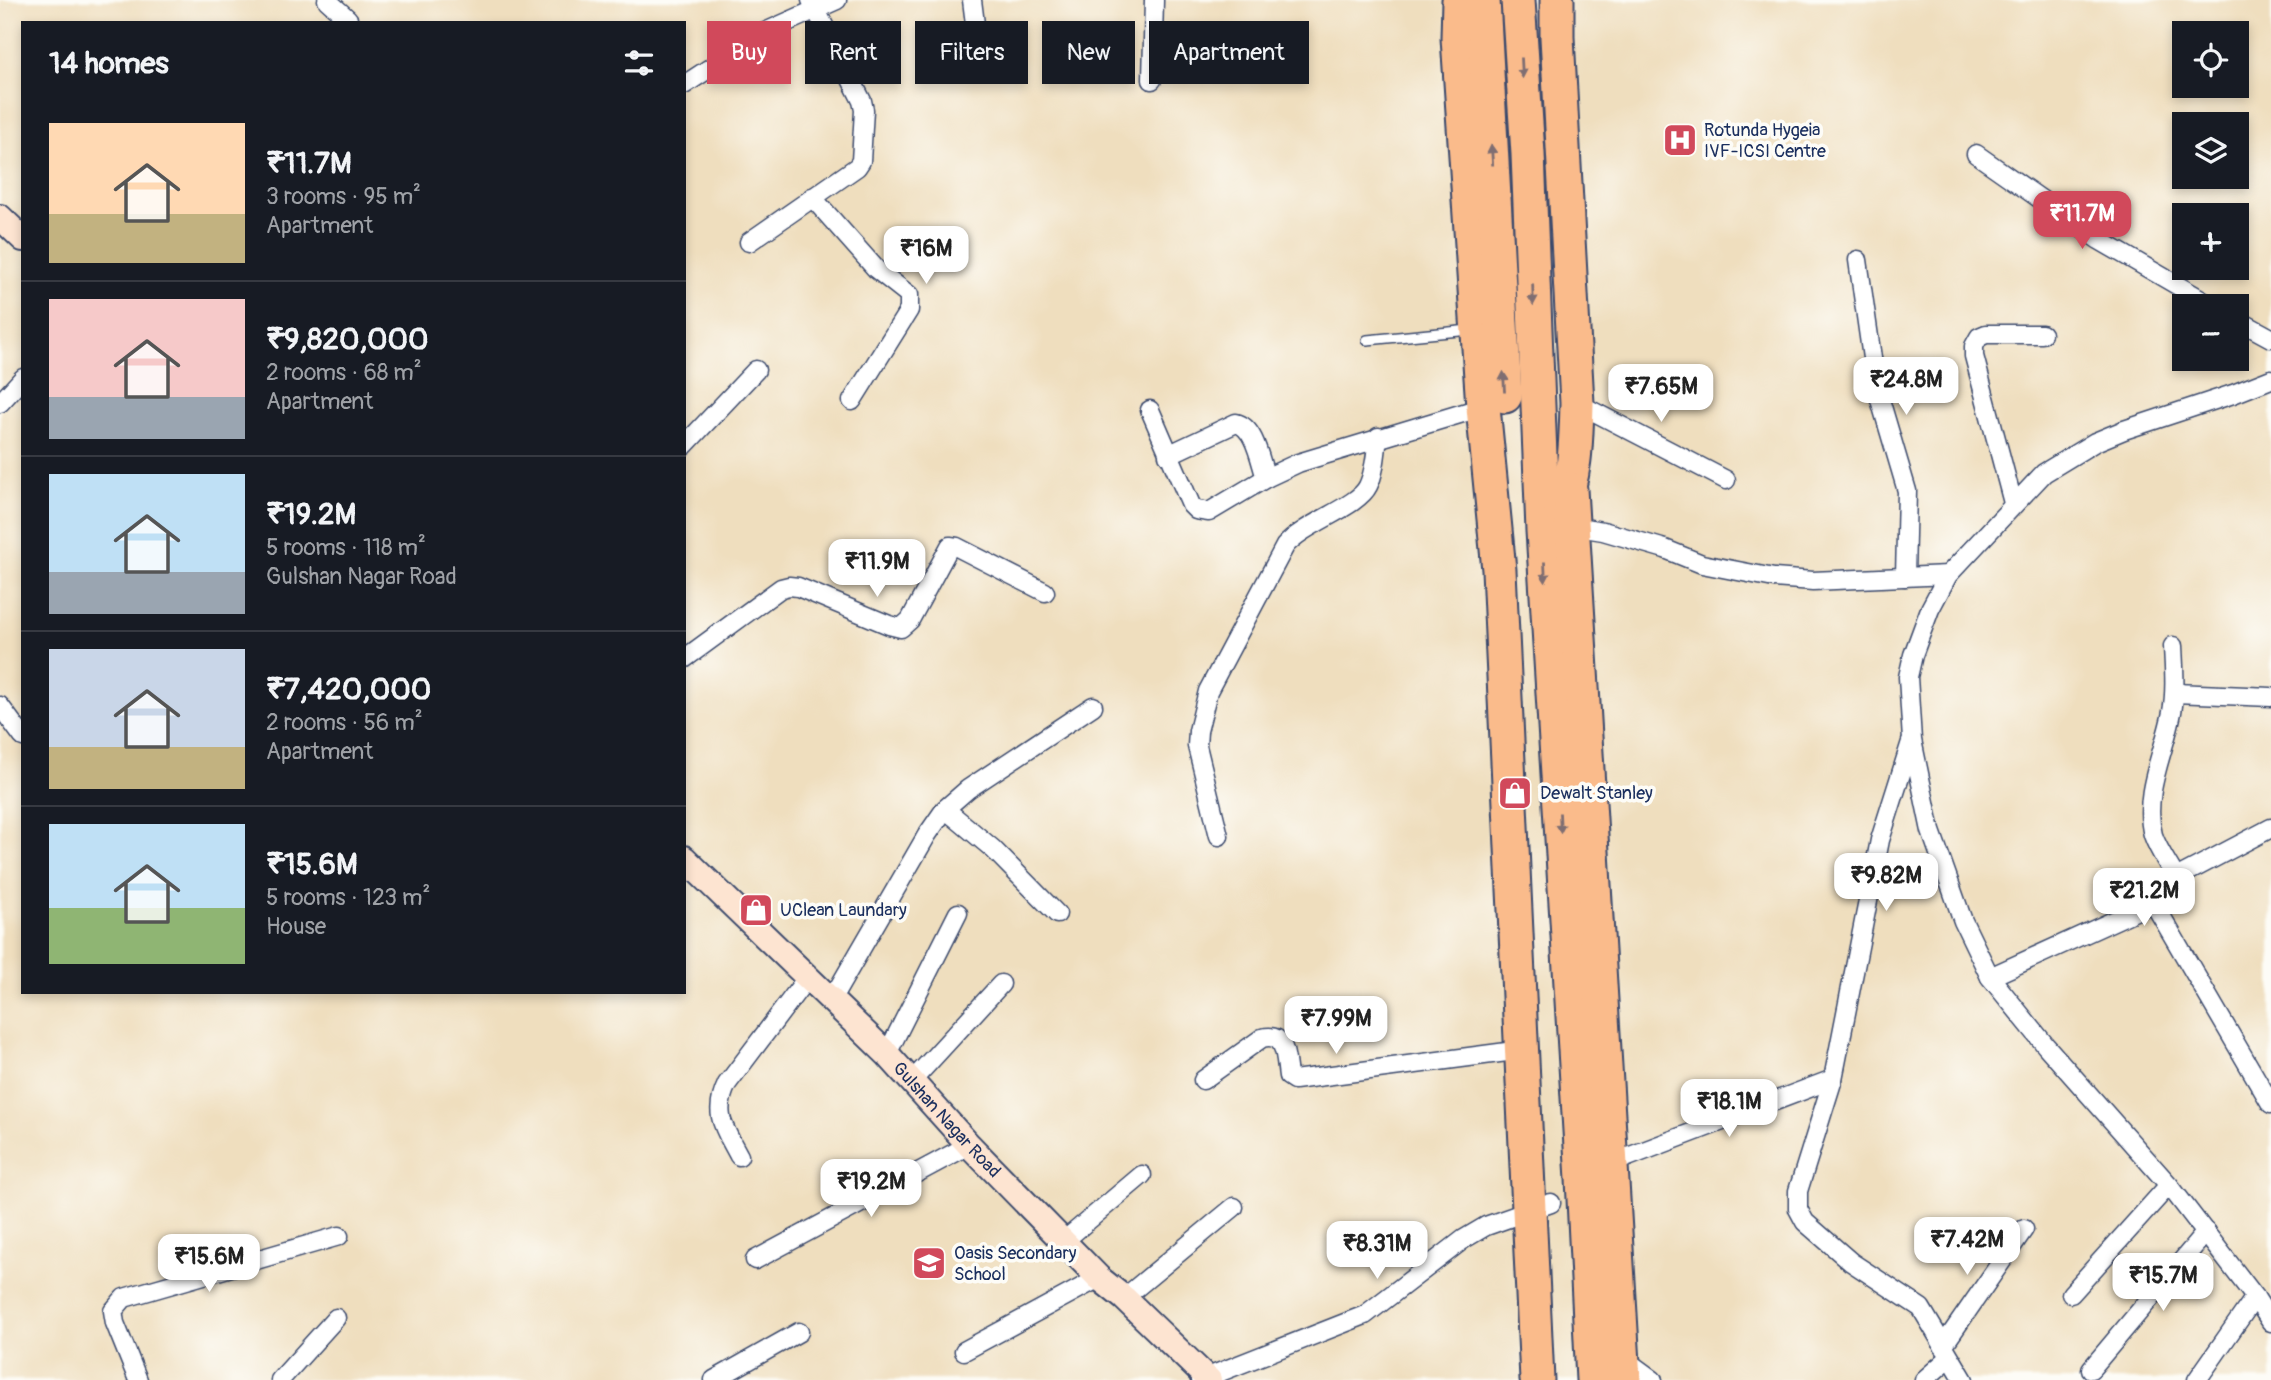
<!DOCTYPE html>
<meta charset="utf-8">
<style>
:root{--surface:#171b24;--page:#20242c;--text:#f1f3f6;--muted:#9ea1a6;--line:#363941;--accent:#d1495b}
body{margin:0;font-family:Pangolin,sans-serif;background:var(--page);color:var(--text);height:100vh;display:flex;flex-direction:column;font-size:26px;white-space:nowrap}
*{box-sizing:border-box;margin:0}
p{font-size:23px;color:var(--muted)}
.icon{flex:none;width:38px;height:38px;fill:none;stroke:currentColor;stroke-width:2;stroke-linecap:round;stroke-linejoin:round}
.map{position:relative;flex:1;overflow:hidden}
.drawer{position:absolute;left:21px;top:21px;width:665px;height:973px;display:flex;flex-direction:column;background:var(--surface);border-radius:0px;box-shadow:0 4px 10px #0003}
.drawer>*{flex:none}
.top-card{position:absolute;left:707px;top:21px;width:665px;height:63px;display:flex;gap:14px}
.tools{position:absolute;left:2172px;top:21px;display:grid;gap:14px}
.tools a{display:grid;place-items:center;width:77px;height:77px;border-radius:0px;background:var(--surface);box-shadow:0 4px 10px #0003;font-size:35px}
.price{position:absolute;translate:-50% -60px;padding:0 16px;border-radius:14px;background:#fff;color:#222;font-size:23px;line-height:46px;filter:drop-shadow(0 2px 4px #0008)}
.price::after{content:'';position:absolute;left:50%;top:42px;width:21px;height:16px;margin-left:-10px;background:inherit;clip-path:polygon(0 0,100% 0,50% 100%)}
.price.on{background:var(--accent);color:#fff}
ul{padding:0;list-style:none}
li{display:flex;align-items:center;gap:21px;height:175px;padding:0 28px}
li+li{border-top:2px solid var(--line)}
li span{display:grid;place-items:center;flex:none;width:196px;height:140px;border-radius:0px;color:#555}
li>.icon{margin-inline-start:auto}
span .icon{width:84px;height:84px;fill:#fffc;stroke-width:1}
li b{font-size:30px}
h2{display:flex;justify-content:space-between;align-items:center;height:84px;padding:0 28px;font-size:30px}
.tag{padding:0 24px;border-radius:0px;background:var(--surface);box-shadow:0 4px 10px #0003;font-size:24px;line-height:63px}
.tag.on{background:var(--accent);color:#fff}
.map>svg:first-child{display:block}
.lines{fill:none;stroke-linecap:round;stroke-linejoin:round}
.lane-casing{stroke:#3b496c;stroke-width:12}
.street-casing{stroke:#3b496c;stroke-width:21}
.secondary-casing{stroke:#3b496c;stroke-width:28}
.highway-casing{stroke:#3b496c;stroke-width:37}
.lane{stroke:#fff;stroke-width:9}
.street{stroke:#fff;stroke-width:18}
.secondary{stroke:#fde4d1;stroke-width:24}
.highway{stroke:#fabb8b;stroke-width:33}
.oneway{fill:#7f6e72}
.labels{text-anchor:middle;stroke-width:7;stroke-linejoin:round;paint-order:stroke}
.poi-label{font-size:18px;fill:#1b2f5e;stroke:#fdfcf7;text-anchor:start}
.street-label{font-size:18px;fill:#1b2f5e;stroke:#fdfcf7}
</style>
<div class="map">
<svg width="2271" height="1380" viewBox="0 0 2271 1380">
<rect width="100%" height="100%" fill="#fdfcf7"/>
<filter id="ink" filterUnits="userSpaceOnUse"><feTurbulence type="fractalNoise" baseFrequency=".0143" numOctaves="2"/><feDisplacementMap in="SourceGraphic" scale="14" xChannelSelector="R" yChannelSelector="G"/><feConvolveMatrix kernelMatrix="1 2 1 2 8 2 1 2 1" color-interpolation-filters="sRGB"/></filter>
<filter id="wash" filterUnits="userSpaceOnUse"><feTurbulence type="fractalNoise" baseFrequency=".00686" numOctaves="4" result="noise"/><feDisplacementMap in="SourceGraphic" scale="28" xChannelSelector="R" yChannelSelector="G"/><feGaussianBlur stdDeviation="1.57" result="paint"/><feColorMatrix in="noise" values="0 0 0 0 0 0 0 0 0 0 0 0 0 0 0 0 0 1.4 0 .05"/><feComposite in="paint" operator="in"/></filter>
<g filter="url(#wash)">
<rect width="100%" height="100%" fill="#efdebe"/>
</g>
<g filter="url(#ink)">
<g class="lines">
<g class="lane-casing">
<path id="lane" d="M 1367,340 L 1470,330"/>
</g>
<g class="street-casing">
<g id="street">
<path d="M 327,0 L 348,19"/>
<path d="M 972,0 L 979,56"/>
<path d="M 1152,80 L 1154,0"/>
<path d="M 684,85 L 765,32 L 837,0"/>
<path d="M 1976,154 L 2099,240 L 2213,306"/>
<path d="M 812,197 L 876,269 L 909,295 L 909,310 L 852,401"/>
<path d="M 749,242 L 857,167 L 861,161 L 864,110 L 862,101 L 811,0"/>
<path d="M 1858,260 L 1876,386 L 1907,491 L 1905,577"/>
<path d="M 2236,319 L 2271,338"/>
<path d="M 2271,379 L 2233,394 L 2124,430 L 2095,442 L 2044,473 L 1948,575 L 1930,609 L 1913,655 L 1908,677 L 1912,740 L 1931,831 L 1963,921 L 1990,977 L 2046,1046 L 2169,1185 L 2255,1297 L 2271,1322"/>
<path d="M 0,403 L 23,378"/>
<path d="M 1577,403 L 1726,480"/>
<path d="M 1150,410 L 1191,505 L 1196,510 L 1209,512 L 1266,478 L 1298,463 L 1483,407"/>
<path d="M 684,446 L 756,370"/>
<path d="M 1168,455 L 1236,423 C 1255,427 1260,461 1266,478"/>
<path d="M 2013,503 L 1974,356 L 1974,346 L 1979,337 L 1986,334 L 2042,334"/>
<path d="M 1572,526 L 1603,531 L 1665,549 L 1702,564 L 1774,578 L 1813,581 L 1948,575"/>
<path d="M 2173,646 C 2174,668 2176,690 2172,712 C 2165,751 2142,794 2153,835 C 2158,850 2169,865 2176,878"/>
<path d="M 684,659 L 781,588 L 789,586 L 798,587 L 889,625 L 901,628 L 910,620 L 950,546 L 957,547 L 1045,592"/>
<path d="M 2175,693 L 2271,697"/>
<path d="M 0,706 L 23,737"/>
<path d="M 1911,742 L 1880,840 L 1833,1079 L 1798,1191 L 1798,1209 L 1805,1222 L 1851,1262 L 1921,1308 L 1964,1380"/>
<path d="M 945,809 L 993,849 L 1057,914"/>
<path d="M 1219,836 L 1197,746 L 1198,731 L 1208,691 L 1285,546 C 1304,523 1358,507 1368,486 C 1375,472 1376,453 1378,437"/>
<path d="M 2153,902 L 2271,1104"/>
<path d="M 1990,977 L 2144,907 L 2161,896 L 2176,878 L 2271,828"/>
<path d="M 832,999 L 927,835 L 945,809 L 968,789 L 1093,706"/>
<path d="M 887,1054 L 958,913"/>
<path d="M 1203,1080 L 1262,1038 C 1287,1032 1285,1057 1288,1076 L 1294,1080 L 1522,1050"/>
<path d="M 912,1081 L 1001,984"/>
<path d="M 739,1156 C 725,1129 712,1115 727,1084 L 807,978"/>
<path d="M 1612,1163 L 1833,1079"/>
<path d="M 1065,1240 L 1142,1175"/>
<path d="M 755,1260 L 969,1145"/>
<path d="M 2071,1294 L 2169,1185"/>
<path d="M 1124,1298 L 1234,1207"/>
<path d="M 1943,1346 L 2024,1229"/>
<path d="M 964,1351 L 1099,1278"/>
<path d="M 1623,1358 L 1653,1380"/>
<path d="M 2091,1369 L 2206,1232"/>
<path d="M 138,1380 L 115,1323 L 113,1311 L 124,1298 L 339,1236"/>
<path d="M 280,1380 L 336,1318"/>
<path d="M 714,1380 L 799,1332"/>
<path d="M 1200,1380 L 1365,1315 L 1464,1239 L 1486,1226 L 1551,1203"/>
<path d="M 1924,1380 L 1949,1358"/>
<path d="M 2197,1380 L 2255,1297"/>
</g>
</g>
<g class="secondary-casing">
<g id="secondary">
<path d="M 0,217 L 23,239"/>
<path id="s1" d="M 684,858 L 887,1054 L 969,1145 L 1099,1278 L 1124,1298 L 1209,1380"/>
</g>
</g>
<g class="highway-casing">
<g id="highway">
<path d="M 1459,0 L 1458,38 L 1483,407 L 1499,570 L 1537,1380"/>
<path d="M 1483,0 L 1505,396"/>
<path d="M 1518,0 L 1528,154 L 1543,531 L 1583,1179 L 1593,1380"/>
<path d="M 1557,0 L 1557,37 L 1577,403 C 1576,439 1576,476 1561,509"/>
<path d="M 1570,489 L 1624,1380"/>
</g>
</g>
<use href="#lane" class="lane"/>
<use href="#street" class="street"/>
<use href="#secondary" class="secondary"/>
<use href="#highway" class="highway"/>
</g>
<defs><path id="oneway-solid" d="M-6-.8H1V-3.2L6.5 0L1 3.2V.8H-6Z" transform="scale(1.75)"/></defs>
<g class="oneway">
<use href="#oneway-solid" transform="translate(1522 68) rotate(87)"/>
<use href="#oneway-solid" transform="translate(1492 155) rotate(-94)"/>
<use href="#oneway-solid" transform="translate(1533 295) rotate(88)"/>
<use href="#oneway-solid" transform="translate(1504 382) rotate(-93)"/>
<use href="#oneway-solid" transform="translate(1545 572) rotate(87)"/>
<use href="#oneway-solid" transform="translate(1560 823) rotate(87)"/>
</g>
</g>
<defs>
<g id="hospital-square" transform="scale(1.75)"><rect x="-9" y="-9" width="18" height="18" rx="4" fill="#d1495b" stroke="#fdfcf7"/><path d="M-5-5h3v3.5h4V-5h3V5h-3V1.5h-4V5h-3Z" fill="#fff"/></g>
<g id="shop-square" transform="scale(1.75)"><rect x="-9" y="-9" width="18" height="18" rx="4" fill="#d1495b" stroke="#fdfcf7"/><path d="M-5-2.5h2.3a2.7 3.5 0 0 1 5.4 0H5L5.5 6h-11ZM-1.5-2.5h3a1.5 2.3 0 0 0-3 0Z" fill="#fff"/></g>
<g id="school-square" transform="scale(1.75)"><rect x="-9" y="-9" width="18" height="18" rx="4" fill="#d1495b" stroke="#fdfcf7"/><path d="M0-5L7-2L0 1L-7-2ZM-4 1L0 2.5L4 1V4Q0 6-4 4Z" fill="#fff"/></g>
</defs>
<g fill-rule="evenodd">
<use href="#hospital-square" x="1680" y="140"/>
<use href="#shop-square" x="1515" y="793"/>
<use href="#shop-square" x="756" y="910"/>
<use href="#school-square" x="929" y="1263"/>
</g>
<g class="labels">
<g class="poi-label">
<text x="1704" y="136">Rotunda Hygeia<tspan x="1704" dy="21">IVF-ICSI Centre</tspan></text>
<text x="1540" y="799">Dewalt Stanley</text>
<text x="780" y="916">UClean Laundary</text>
<text x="954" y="1259">Oasis Secondary<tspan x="954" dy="21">School</tspan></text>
</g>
<g class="street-label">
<text dy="6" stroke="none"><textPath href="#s1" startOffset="371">Gulshan Nagar Road</textPath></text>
</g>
</g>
</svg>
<div class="tools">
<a><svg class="icon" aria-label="locate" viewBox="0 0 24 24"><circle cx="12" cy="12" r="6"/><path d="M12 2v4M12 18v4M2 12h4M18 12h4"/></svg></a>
<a><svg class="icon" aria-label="layers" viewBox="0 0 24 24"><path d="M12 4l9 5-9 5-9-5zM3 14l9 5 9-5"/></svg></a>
<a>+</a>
<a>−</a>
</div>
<b class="price on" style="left:2082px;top:251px">₹11.7M</b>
<b class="price" style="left:926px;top:286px">₹16M</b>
<b class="price" style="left:1906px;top:417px">₹24.8M</b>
<b class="price" style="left:1661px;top:424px">₹7.65M</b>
<b class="price" style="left:877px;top:599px">₹11.9M</b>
<b class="price" style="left:1886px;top:913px">₹9.82M</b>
<b class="price" style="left:2144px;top:928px">₹21.2M</b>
<b class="price" style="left:1336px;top:1056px">₹7.99M</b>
<b class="price" style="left:1729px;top:1139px">₹18.1M</b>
<b class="price" style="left:871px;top:1219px">₹19.2M</b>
<b class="price" style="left:1967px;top:1277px">₹7.42M</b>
<b class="price" style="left:1377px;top:1281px">₹8.31M</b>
<b class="price" style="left:209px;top:1294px">₹15.6M</b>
<b class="price" style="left:2163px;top:1313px">₹15.7M</b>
<div class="top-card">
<a class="tag on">Buy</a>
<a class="tag">Rent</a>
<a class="tag">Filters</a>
<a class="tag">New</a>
<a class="tag">Apartment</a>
</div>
<section class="drawer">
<h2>14 homes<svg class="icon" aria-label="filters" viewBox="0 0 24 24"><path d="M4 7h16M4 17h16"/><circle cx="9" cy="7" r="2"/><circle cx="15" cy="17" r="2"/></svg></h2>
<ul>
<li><span style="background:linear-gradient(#ffd9b3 65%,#c2b280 0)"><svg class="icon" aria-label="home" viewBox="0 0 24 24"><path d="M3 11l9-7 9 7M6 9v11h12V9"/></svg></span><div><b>₹11.7M</b><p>3 rooms · 95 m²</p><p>Apartment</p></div></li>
<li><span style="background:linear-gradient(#f6c9c9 70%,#9aa5b1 0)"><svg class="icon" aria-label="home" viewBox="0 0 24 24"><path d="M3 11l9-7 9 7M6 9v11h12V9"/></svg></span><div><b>₹9,820,000</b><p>2 rooms · 68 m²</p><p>Apartment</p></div></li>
<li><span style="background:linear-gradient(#bfe0f5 70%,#9aa5b1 0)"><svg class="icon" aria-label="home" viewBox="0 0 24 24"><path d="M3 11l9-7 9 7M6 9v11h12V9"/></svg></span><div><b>₹19.2M</b><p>5 rooms · 118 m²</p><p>Gulshan Nagar Road</p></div></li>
<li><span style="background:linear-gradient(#c9d6e8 70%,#c2b280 0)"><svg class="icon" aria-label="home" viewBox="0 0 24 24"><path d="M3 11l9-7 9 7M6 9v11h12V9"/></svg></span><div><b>₹7,420,000</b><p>2 rooms · 56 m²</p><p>Apartment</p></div></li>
<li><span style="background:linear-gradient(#bfe0f5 60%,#8fb573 0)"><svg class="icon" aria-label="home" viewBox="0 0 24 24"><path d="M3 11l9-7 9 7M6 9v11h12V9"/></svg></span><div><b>₹15.6M</b><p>5 rooms · 123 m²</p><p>House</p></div></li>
</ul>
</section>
</div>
